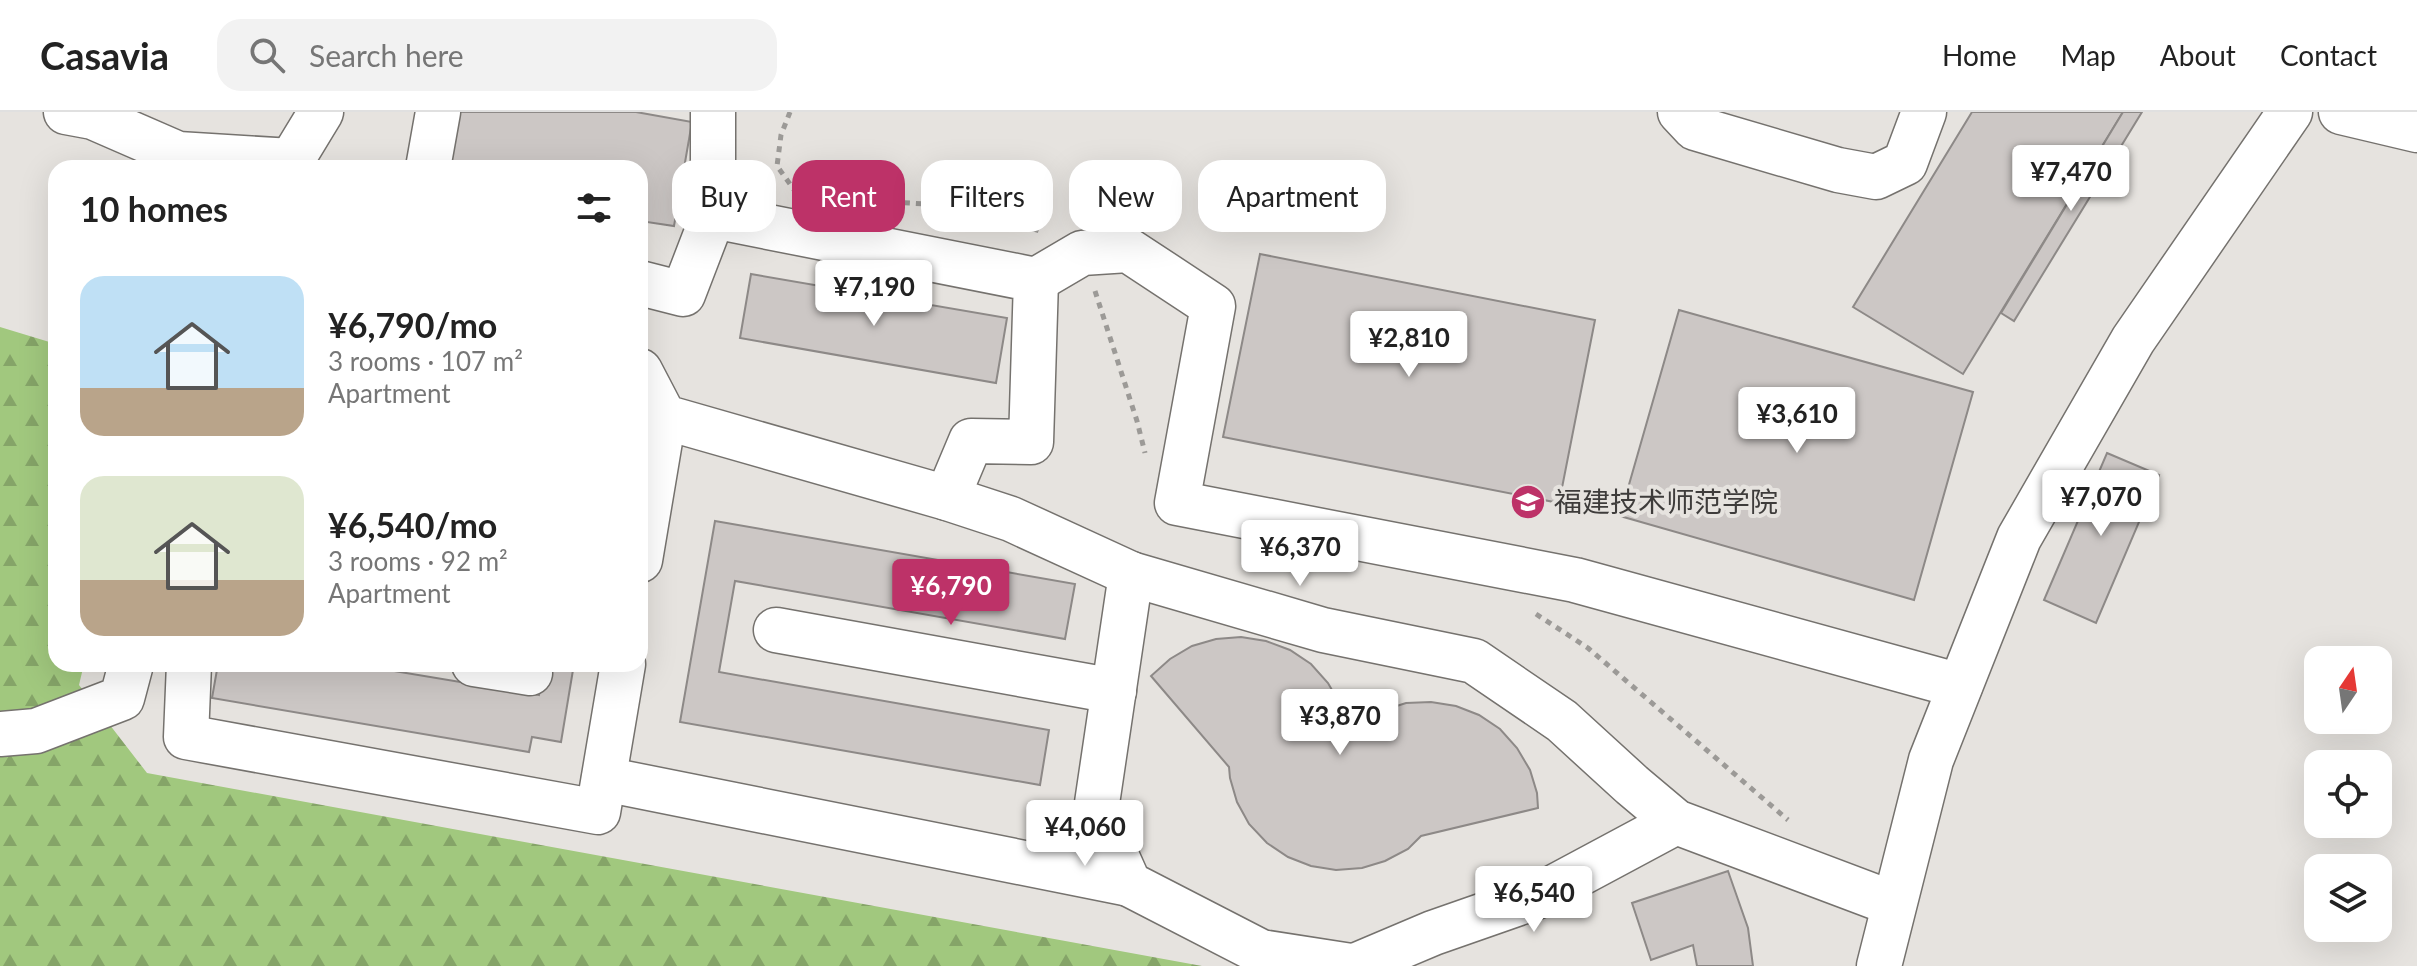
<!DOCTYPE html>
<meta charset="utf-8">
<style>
:root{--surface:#fff;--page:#f2f2f2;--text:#222;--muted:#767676;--line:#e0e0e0;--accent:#bd3268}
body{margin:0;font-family:Lato,"Noto Sans SC",sans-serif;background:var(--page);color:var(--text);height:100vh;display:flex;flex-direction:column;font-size:30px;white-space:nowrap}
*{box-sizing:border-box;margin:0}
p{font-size:26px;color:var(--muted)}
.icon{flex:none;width:44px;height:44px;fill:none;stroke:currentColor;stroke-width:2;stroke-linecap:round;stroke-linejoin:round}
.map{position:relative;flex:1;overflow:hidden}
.panel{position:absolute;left:48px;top:48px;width:600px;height:512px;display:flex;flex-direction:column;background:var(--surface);border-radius:24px;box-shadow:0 8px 32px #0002}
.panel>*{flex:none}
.hud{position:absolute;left:672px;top:48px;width:760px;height:72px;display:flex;gap:16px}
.needle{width:52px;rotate:13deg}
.controls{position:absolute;left:2304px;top:534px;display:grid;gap:16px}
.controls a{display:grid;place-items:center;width:88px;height:88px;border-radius:16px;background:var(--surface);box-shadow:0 8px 32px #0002;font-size:40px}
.price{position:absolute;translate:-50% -68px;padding:0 18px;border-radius:8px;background:#fff;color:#222;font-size:26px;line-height:52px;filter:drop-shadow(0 2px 4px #0008)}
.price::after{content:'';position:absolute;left:50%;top:48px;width:24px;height:18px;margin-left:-12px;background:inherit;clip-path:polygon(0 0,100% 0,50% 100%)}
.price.on{background:var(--accent);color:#fff}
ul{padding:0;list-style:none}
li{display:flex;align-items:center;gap:24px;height:200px;padding:0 32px}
li span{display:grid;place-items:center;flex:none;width:224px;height:160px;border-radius:24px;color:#555}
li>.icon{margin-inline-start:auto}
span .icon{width:96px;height:96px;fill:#fffc;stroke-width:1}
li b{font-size:34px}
h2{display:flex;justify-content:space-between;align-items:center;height:96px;padding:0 32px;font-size:34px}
.tag{padding:0 28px;border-radius:24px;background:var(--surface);box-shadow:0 8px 32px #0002;font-size:28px;line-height:72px}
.tag.on{background:var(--accent);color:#fff}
header{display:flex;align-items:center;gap:48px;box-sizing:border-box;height:112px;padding:0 40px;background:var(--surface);border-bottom:2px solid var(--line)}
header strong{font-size:38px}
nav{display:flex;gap:44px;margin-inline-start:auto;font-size:28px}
.search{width:560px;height:72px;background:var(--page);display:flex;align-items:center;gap:20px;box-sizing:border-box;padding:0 28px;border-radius:24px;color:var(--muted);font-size:30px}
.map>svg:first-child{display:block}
.forest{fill:url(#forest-firs)}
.building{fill:#ccc7c5;stroke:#8d8987;stroke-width:2}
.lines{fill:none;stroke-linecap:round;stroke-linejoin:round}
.minor-casing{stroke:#75726e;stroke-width:47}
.path{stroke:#9c9a97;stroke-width:5;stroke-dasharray:6 6;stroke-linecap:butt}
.minor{stroke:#fff;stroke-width:44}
.labels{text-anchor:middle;stroke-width:8;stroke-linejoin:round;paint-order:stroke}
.poi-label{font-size:28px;fill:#3e3c3b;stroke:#e6e3df;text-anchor:start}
</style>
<header>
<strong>Casavia</strong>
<div class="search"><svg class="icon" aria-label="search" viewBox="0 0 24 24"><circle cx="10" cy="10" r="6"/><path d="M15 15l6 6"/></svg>Search here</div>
<nav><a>Home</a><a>Map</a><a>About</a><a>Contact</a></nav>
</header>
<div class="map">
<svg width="2417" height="854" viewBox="0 0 2417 854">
<defs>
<pattern id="forest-firs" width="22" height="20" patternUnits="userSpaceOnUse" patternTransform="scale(2)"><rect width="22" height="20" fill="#a1c87e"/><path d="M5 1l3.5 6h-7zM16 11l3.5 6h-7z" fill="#85a468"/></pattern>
</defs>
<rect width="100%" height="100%" fill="#e6e3df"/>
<path class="forest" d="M 0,215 L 56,232 L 56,552 L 84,552 L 79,573 L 147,661 L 1202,854 L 0,854 Z"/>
<g class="building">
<path d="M 456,0 L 636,0 L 692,10 L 674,114 L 640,109 L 640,56 L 447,56 Z"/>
<path d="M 1972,0 L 2123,0 L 1963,262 L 1853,195 Z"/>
<path d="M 2123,0 L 2142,0 L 2014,209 L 2001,201 Z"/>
<path d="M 1260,142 L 1595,208 L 1559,391 L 1223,325 Z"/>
<path d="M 751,162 L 1007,206 L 996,271 L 740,226 Z"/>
<path d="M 1679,198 L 1973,280 L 1914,488 L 1620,404 Z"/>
<path d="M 2107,341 L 2159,363 L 2096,511 L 2044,488 Z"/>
<path d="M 715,409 L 1075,472 L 1065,527 L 735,469 L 719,560 L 1049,618 L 1040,673 L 680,610 Z"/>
<path d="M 1241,525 L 1266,529 L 1290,538 L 1311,552 L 1328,571 L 1340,592 L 1348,622 L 1359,612 L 1381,599 L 1406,591 L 1431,590 L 1456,594 L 1479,603 L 1500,617 L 1517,636 L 1530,658 L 1537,681 L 1538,696 L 1421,724 L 1408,737 L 1385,749 L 1362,756 L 1336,758 L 1311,754 L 1288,745 L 1267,731 L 1249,712 L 1237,690 L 1230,666 L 1229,655 L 1151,564 L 1170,547 L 1192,534 L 1216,527 Z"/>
<path d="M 218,552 L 352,552 L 539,583 L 544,552 L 574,552 L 561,630 L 532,625 L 529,640 L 212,586 Z"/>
<path d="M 1728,759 L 1748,816 L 1753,854 L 1697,854 L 1693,833 L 1651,848 L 1632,791 Z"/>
</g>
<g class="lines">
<g class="minor-casing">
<g id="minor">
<path d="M 66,0 L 93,5 L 178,42 L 292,49"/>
<path d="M 1680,0 L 1695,16 L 1838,58 L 1876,65 L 1905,51 L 1924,0"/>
<path d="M 2341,0 L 2417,18"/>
<path d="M 287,56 L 321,0"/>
<path d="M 428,56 L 438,0"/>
<path d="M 713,104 L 1036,168 L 1031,330 L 971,329 L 947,386"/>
<path d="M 1036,168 L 1082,141 L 1128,138 L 1213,194 L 1177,391 L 1575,468 L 1960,574"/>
<path d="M 640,171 L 683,182 L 713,104 L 713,0"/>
<path d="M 640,259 L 664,305 L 947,386 L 1011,407 L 1131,462 L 1323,518 L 1474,549 L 1562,609 L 1632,673 L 1676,710 L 1894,792"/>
<path d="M 640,448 L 664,305"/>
<path d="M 1131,462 L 1096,698 L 1129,772 L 1261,840 L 1351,854"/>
<path d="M 776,518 L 1114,579"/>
<path d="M 189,552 L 186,625 L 598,700 L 623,552"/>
<path d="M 474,552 L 530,561"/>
<path d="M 0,622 L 36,619 L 122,586 L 131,552"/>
<path d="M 604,667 L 1129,772"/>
<path d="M 1355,854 L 1433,821 L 1536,785 L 1676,710"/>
<path d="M 1879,854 L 1931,648 L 2019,426 L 2133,228 L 2290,0"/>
</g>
</g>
<g class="path">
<path d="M 790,0 L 781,23 L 777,54 L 795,79"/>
<path d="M 844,87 L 925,92 L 1012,110 L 1043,120"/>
<path d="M 1095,179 L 1137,309 L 1145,341"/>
<path d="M 1536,502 L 1588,536 L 1788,708"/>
</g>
<use href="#minor" class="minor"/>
</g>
<defs>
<g id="university-disc" transform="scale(1.8)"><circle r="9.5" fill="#bd3268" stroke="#e6e3df"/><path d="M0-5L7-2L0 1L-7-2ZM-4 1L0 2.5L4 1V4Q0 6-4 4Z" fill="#fff"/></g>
</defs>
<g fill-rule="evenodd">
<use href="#university-disc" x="1528" y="390"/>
</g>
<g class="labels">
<g class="poi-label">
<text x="1554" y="400">福建技术师范学院</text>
</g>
</g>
</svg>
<div class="controls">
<a><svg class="needle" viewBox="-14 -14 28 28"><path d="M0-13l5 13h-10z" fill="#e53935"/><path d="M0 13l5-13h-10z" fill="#767676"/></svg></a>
<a><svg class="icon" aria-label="locate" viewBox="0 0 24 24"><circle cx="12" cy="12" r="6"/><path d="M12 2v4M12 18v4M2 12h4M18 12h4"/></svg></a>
<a><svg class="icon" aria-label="layers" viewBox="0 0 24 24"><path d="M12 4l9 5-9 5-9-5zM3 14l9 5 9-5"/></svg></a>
</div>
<b class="price" style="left:2071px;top:101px">¥7,470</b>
<b class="price" style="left:874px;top:216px">¥7,190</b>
<b class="price" style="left:1409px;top:267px">¥2,810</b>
<b class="price" style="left:1797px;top:343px">¥3,610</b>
<b class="price" style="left:2101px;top:426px">¥7,070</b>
<b class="price" style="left:1300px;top:476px">¥6,370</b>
<b class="price on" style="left:951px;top:515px">¥6,790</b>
<b class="price" style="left:1340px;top:645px">¥3,870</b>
<b class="price" style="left:1085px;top:756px">¥4,060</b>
<b class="price" style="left:1534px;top:822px">¥6,540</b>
<div class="hud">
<a class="tag">Buy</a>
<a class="tag on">Rent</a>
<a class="tag">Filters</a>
<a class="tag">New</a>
<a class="tag">Apartment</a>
</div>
<section class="panel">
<h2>10 homes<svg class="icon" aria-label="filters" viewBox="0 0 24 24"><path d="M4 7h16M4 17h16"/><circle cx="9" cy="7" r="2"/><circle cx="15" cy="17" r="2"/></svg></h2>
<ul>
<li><span style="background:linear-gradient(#bfe0f5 70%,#b9a48a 0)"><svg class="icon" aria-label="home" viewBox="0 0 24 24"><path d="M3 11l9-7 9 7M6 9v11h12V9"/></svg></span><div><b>¥6,790/mo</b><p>3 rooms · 107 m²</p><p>Apartment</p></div></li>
<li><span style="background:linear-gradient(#dfe7d0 65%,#b9a48a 0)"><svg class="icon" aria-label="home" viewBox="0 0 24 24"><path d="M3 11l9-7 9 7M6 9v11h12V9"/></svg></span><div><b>¥6,540/mo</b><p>3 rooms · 92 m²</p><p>Apartment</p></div></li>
</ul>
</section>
</div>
